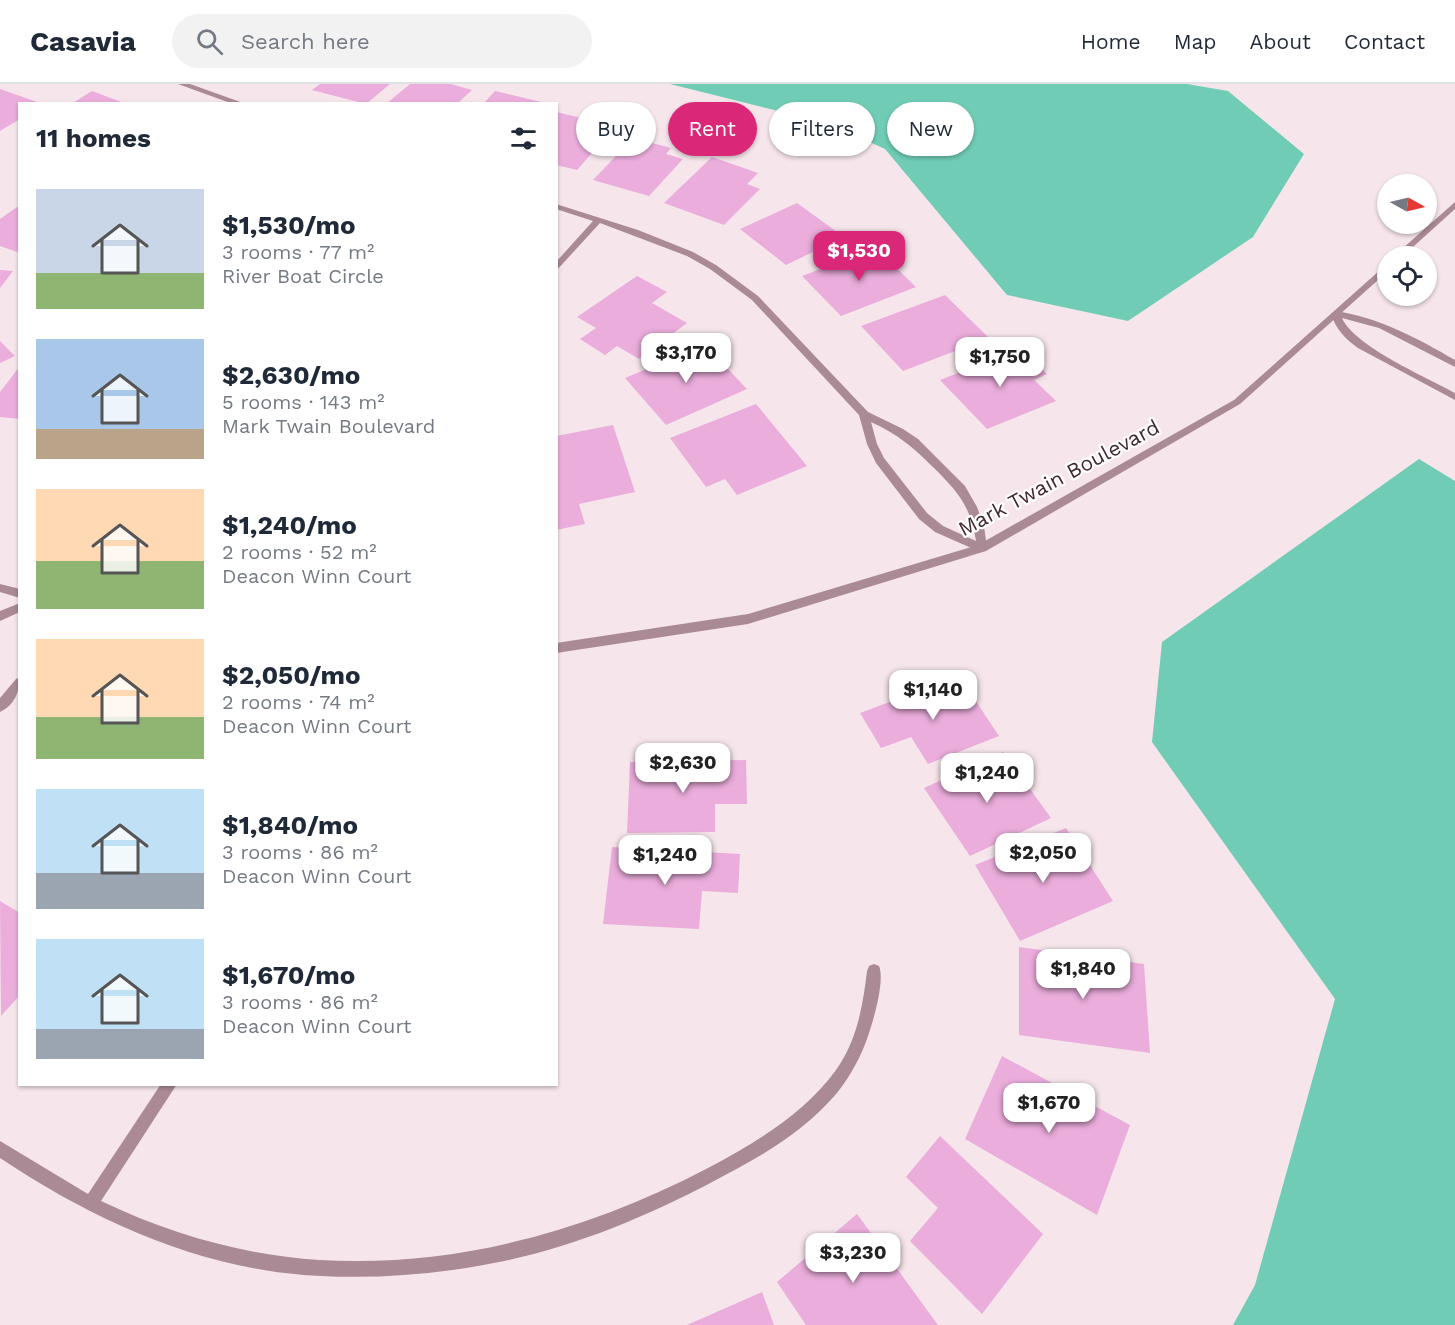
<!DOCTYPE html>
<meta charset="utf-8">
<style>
:root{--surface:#fff;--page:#f2f2f3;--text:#1f2937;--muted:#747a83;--line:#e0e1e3;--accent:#db2777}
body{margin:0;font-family:"Work Sans",sans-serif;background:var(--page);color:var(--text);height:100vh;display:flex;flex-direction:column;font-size:22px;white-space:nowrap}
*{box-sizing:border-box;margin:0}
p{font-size:20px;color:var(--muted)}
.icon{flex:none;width:33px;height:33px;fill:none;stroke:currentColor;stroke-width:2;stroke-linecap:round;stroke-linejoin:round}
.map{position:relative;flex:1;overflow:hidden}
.details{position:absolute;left:18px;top:18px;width:540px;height:984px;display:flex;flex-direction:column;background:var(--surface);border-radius:0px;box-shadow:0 2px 4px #0004}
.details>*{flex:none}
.banner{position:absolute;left:576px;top:18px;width:570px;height:54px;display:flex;gap:12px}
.needle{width:39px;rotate:98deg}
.buttons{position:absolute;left:1377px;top:90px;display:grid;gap:12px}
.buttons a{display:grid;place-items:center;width:60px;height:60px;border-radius:50%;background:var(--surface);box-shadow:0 2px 4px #0004;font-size:30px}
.price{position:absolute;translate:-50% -51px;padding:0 14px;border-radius:12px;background:#fff;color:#222;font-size:20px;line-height:39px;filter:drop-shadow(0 2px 3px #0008)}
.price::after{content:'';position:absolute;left:50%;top:36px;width:18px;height:14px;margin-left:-9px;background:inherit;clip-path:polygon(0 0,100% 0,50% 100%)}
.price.active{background:var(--accent);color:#fff}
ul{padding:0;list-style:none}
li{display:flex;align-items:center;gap:18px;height:150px;padding:0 18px}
li span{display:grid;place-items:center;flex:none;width:168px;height:120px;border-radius:0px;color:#555}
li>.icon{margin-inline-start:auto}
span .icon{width:72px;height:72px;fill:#fffc;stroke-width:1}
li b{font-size:26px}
h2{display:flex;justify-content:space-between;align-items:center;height:72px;padding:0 18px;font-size:26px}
.tag{padding:0 21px;border-radius:27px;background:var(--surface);box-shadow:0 2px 4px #0004;font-size:21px;line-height:54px}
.tag.active{background:var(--accent);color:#fff}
header{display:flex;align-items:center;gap:36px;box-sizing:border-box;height:84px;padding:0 30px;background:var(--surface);border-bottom:2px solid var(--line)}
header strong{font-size:28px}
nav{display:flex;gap:33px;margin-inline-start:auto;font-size:21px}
.search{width:420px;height:54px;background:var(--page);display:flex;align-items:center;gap:15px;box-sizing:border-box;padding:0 21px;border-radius:33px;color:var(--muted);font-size:22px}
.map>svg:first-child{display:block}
.water{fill:#70ccb5}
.building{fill:#ebaddc}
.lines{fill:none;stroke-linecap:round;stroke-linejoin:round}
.minor{fill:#aa8a95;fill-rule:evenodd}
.tertiary{fill:#aa8a95;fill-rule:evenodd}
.labels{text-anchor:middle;stroke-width:4.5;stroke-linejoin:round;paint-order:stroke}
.street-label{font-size:21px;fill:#442732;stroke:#fff}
</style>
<header>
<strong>Casavia</strong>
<div class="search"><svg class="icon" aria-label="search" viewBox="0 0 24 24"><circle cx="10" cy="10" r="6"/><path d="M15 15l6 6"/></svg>Search here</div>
<nav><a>Home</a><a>Map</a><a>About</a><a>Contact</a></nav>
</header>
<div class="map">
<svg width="1455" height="1241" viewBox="0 0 1455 1241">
<rect width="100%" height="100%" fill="#f6e6eb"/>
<g class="water">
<path d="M 670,0 L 1187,0 L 1228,7 L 1304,70 L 1253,153 L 1128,237 L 1007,211 L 885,65 L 830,40 Z"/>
<path d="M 1419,375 L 1455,397 L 1455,1241 L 1233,1241 L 1255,1201 L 1335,915 L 1152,658 L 1162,558 Z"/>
</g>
<g class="building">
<path d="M 320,0 L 390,0 L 366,20 L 312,6 Z"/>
<path d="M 410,0 L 451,0 L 472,6 L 457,20 L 386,20 Z"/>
<path d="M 0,5 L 40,19 L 40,20 L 20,20 L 20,35 L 0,47 Z"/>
<path d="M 92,7 L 124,19 L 124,20 L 71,20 Z"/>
<path d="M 495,7 L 545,19 L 545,20 L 483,20 Z"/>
<path d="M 556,28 L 616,42 L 577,86 L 556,81 Z"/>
<path d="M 633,54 L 671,64 L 666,70 L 683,75 L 649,112 L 593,96 Z"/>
<path d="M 712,73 L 758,89 L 747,100 L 760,105 L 724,141 L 664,119 Z"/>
<path d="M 797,119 L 844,153 L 786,181 L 740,145 Z"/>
<path d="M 17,123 L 20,124 L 20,169 L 0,162 L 0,135 Z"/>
<path d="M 876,164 L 916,203 L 841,232 L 802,192 Z"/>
<path d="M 0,186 L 13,187 L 0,204 Z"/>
<path d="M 637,192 L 667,208 L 652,219 L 687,239 L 639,275 L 617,262 L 605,271 L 580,255 L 596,244 L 577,233 Z"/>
<path d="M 945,211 L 989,254 L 903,287 L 861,242 Z"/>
<path d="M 0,257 L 15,272 L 0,279 Z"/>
<path d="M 705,261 L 747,305 L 666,341 L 625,294 Z"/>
<path d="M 1021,264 L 1047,290 L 1034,296 L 1056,317 L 987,345 L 940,296 Z"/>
<path d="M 20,282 L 20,335 L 0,333 L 0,308 Z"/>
<path d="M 756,320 L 807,382 L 737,411 L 725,395 L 706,403 L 670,354 Z"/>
<path d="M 613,341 L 635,408 L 579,420 L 585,440 L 556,446 L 556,352 Z"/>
<path d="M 959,592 L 999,652 L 928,680 L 911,653 L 881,664 L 860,629 Z"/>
<path d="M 1003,668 L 1051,734 L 970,772 L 924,704 Z"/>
<path d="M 746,676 L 747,720 L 715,720 L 715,748 L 627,749 L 630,678 Z"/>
<path d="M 1066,744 L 1113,817 L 1020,857 L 975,781 Z"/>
<path d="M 612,763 L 740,770 L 738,809 L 702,807 L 699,845 L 603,840 Z"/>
<path d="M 0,817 L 20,829 L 20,911 L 1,932 Z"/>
<path d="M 1019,863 L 1144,880 L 1150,969 L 1019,951 Z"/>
<path d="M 1002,972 L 1130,1041 L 1097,1131 L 965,1055 Z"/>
<path d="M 940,1052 L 1043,1150 L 982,1230 L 910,1157 L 938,1124 L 906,1093 Z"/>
<path d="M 857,1130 L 938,1241 L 806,1241 L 777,1198 Z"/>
<path d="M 762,1208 L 774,1241 L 687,1241 Z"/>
</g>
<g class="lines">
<g class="minor">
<path d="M 178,0 L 190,0 L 246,20 L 233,20 Z"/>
<path d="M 556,120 L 638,146 L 693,168 L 716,181 L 758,212 L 868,328 L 903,345 L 918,355 L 965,402 L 977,423 L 984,442 L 987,464 L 986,467 L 978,467 L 935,448 L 919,435 L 876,379 L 867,360 L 859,331 L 752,216 L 710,185 L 687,172 L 600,139 L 556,187 L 556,178 L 593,137 L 556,125 ZM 871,338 C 899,351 913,363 935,385 C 958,408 971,423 976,457 L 943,442 L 927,429 L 884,374 L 877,360 Z"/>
<path d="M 1336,227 C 1380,234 1417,254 1455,276 L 1455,283 L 1379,244 L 1342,234 C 1354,262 1426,293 1455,309 L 1455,316 L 1358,264 C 1345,255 1336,245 1331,230 Z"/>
<path d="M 20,519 L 20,528 L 0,537 L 0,527 Z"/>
<path d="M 20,593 C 20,607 14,622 0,628 L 0,614 L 16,595 Z"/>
<path d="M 874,880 L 879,882 C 885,896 874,934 869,949 C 862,971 851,991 837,1009 C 804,1048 759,1074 714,1097 C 646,1133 574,1163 499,1178 C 440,1190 381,1195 321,1192 C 204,1187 96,1138 0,1074 L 0,1057 L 88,1110 L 161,1000 L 177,1000 L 101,1117 C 170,1150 243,1171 319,1176 C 455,1184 588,1147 708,1084 C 755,1059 804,1030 836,986 C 857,957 863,921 867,887 L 869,882 Z"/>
</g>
<g class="tertiary">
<path d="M 1455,118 L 1455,125 L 1403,172 L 1394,172 Z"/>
<path d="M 1388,179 L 1388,187 L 1240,320 L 986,467 L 748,540 L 556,569 L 556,559 L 748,530 L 978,461 L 1234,316 Z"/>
<path d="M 0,500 L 20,505 L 20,514 L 0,508 Z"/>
</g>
</g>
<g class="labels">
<g class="street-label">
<text transform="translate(1059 394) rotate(-28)" y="7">Mark Twain Boulevard</text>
</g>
</g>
</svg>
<div class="buttons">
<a><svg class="needle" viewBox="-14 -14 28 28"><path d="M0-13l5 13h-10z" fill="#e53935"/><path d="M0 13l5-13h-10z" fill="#747a83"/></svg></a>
<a><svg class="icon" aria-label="locate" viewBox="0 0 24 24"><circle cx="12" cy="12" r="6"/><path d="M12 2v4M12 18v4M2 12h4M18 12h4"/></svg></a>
</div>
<b class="price active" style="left:859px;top:198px">$1,530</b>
<b class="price" style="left:686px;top:300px">$3,170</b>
<b class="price" style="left:1000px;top:304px">$1,750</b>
<b class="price" style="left:933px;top:637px">$1,140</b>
<b class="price" style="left:683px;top:710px">$2,630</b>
<b class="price" style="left:987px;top:720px">$1,240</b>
<b class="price" style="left:1043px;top:800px">$2,050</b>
<b class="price" style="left:665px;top:802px">$1,240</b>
<b class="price" style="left:1083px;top:916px">$1,840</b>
<b class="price" style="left:1049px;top:1050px">$1,670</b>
<b class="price" style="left:853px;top:1200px">$3,230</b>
<div class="banner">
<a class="tag">Buy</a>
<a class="tag active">Rent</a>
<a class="tag">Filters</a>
<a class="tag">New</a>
</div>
<section class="details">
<h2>11 homes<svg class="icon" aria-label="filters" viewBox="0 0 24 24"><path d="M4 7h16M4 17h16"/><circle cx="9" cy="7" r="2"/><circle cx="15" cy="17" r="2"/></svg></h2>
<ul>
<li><span style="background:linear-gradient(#c9d6e8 70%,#8fb573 0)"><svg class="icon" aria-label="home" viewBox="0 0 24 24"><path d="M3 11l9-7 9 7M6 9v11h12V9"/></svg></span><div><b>$1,530/mo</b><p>3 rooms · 77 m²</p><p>River Boat Circle</p></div></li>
<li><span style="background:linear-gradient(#a9c7e8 75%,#b9a48a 0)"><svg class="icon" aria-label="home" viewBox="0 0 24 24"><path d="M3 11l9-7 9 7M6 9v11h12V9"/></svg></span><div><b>$2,630/mo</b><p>5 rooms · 143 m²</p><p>Mark Twain Boulevard</p></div></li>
<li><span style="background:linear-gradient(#ffd9b3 60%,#8fb573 0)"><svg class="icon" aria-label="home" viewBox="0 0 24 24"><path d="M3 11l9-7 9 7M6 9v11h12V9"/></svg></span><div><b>$1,240/mo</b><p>2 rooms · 52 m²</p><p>Deacon Winn Court</p></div></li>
<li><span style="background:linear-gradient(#ffd9b3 65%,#8fb573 0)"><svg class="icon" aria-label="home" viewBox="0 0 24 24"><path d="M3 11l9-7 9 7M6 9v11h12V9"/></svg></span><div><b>$2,050/mo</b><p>2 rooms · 74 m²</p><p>Deacon Winn Court</p></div></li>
<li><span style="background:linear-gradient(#bfe0f5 70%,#9aa5b1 0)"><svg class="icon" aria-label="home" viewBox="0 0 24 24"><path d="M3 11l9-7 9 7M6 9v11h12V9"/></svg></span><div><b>$1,840/mo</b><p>3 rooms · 86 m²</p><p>Deacon Winn Court</p></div></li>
<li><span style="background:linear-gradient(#bfe0f5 75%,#9aa5b1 0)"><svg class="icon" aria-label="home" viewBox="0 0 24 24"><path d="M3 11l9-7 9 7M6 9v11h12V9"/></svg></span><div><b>$1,670/mo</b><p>3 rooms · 86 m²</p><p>Deacon Winn Court</p></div></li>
</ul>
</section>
</div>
